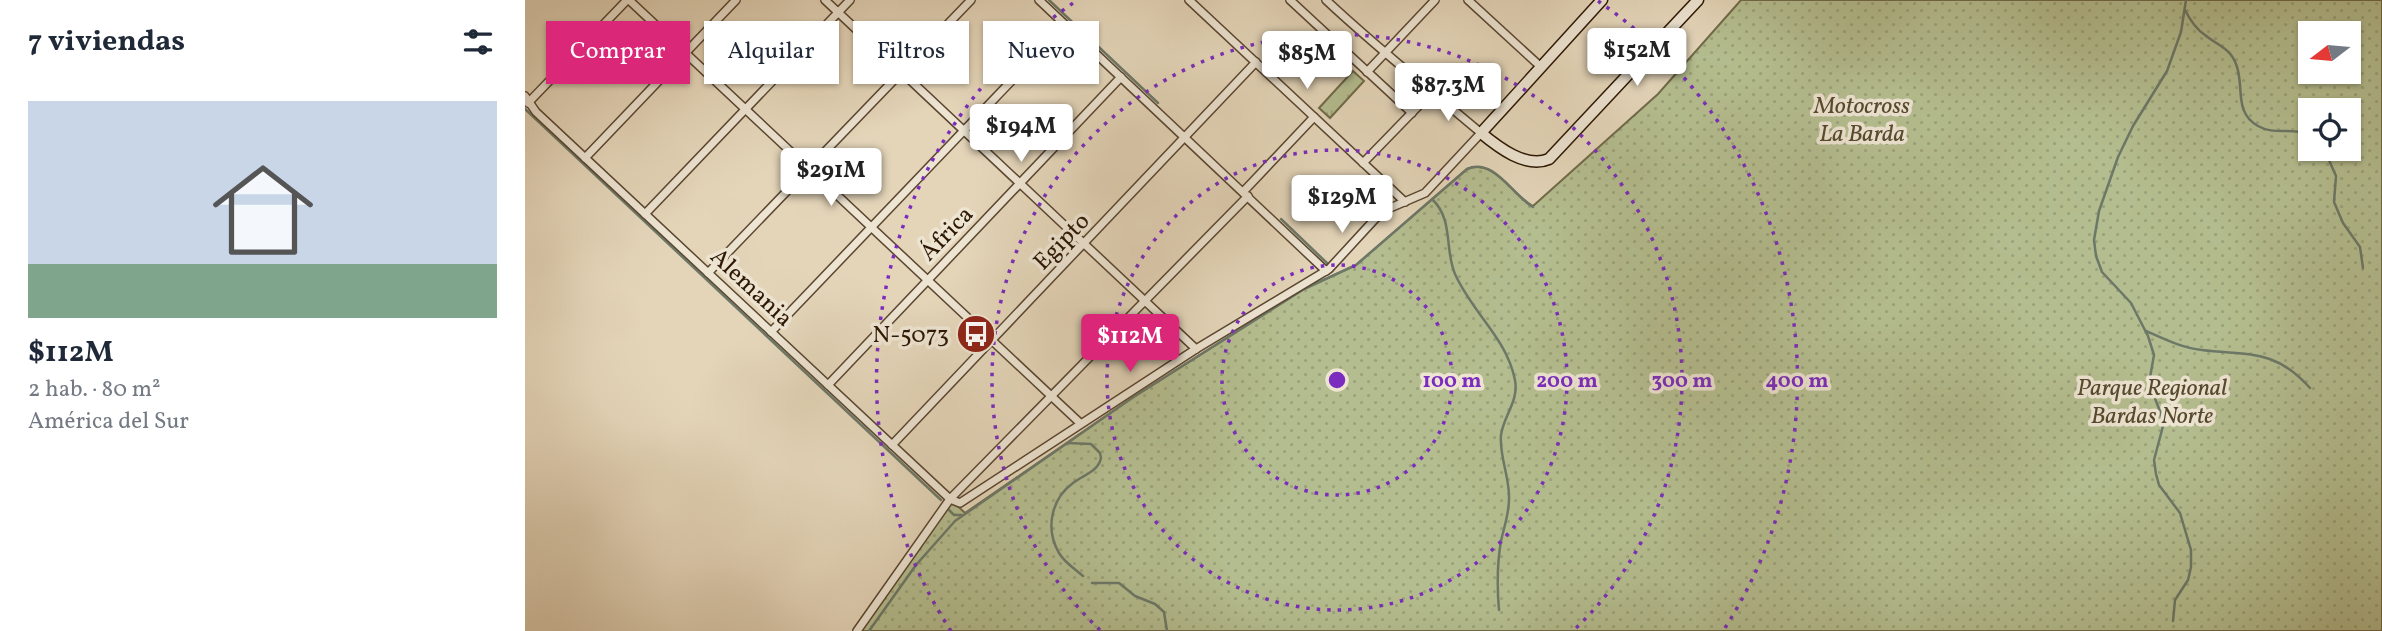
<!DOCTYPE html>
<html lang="es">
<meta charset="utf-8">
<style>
:root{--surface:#fff;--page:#f6f6f7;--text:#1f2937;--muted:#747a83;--accent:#db2777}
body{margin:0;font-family:Vollkorn,serif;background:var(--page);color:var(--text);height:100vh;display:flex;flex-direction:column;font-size:26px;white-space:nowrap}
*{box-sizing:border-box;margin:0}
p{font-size:23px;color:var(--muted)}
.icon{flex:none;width:38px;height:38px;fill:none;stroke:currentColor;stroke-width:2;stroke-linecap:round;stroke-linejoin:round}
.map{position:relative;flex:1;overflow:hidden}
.details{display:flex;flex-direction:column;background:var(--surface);width:525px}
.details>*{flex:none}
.hud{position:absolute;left:21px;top:21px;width:665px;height:63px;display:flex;gap:14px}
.needle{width:46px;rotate:254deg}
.tools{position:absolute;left:1773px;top:21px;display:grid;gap:14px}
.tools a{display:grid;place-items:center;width:63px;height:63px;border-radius:0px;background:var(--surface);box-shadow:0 2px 5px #0004;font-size:35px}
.price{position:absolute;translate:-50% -60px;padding:0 16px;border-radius:7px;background:#fff;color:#222;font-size:23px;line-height:46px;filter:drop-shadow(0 2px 4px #0008)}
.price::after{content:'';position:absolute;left:50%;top:42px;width:21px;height:16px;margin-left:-10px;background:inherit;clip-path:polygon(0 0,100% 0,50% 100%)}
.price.current{background:var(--accent);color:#fff}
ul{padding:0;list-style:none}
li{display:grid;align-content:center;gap:14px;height:371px;padding:0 28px}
li span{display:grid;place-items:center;height:217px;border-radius:0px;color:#555}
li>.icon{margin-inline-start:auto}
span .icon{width:126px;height:126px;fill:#fffc;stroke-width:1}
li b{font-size:30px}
h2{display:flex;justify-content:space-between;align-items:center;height:84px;padding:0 28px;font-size:30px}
.tag{padding:0 24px;border-radius:0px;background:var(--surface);box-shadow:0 2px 5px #0004;font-size:24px;line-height:63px}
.tag.current{background:var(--accent);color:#fff}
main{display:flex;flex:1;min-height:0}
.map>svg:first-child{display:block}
.grass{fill:url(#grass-tufts);stroke:#706a49;stroke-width:2}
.park{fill:url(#park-dots);stroke:#706a49;stroke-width:2;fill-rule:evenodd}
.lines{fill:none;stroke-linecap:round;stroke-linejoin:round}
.stream{stroke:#6c7868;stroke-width:2.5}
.street-casing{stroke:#5a4630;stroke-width:10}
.secondary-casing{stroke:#2c1703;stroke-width:13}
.street{stroke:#ede4d2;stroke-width:7}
.secondary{stroke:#ede4d2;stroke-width:10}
.ring{fill:none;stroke:#7b2cbf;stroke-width:3.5;stroke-dasharray:3.5 7}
.labels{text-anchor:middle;stroke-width:7;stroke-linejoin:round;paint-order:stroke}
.park-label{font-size:24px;font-style:italic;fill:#55492d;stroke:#ede4d2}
.street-label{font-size:24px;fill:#2c1703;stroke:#ede4d2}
.poi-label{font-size:24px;fill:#2c1703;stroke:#ede4d2;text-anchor:end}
.centre{fill:#7b2cbf;stroke:#ede4d2;stroke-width:3.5}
.ring-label{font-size:21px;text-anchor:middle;font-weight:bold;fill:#7b2cbf;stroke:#ede4d2;stroke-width:7;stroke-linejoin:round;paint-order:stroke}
</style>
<main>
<section class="details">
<h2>7 viviendas<svg class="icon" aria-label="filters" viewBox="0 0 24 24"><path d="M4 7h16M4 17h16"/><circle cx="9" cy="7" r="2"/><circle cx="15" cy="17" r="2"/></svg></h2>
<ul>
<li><span style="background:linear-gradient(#c9d6e8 75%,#7fa58c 0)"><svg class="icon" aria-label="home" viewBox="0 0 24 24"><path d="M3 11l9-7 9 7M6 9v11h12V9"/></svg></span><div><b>$112M</b><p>2 hab. · 80 m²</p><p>América del Sur</p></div></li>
</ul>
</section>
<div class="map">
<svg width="1857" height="631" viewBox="0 0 1857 631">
<defs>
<pattern id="grass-tufts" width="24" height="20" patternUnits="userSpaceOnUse" patternTransform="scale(1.75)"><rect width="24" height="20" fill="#b4bd8f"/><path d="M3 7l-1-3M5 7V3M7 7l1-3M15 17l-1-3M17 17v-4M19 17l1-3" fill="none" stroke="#9ba27a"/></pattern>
<pattern id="park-dots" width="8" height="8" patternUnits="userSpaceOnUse" patternTransform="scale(1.75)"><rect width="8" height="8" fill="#b4bd8f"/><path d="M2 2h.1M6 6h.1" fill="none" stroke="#9ba27a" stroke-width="1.8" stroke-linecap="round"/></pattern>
</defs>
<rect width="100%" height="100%" fill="#e4d5b9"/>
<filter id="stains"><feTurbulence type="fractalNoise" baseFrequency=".00286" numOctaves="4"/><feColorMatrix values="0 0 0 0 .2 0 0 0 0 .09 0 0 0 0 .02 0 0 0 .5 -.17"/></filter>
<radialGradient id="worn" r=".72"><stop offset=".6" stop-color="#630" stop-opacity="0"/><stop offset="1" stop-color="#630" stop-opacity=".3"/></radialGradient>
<path class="grass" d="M 828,71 L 839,81 L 805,118 L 794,108 Z"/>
<path class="park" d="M 1216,0 L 1857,0 L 1857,631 L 332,631 L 425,499 L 440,513 L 607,398 L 779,289 L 831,265 L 942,169 C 969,158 988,196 1008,206 L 1133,94 ZM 1785,33 L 1824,33 L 1824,72 L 1785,72 ZM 1785,110 L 1824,110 L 1824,149 L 1785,149 Z"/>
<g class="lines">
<g class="stream">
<path d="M 524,0 L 633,103"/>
<path d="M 1660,10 C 1665,20 1671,29 1680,35 C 1692,45 1705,48 1711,64 C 1720,86 1708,112 1733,126 C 1750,136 1768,126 1785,136"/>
<path d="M 0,109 L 416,500"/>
<path d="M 1799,149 L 1811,176 L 1809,202 L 1818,223 L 1835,247 L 1838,268"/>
<path d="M 907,199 C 929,220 919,248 930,274 C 948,314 981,337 990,380 C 994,401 979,415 976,435 C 974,456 985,478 984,499 C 984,514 979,527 976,541 C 972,564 972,587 974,610"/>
<path d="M 756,219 L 803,264"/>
<path d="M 1621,331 C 1639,339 1657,348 1677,350 C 1724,356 1749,348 1785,388"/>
<path d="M 543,443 L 566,444 L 575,453 L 576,458 C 573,472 558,475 548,483 C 526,499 520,529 534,553 C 539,562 550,569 558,576"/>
<path d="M 423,509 L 429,515 L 437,515"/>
<path d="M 567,583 L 594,583 L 610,596 L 630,604 L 639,612 L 642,631"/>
<path d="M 1648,621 L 1650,600 L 1663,580 L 1666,567 L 1666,550 L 1655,513 L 1634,485 L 1631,474 L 1629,460 L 1638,426 L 1636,414 L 1624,383 L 1629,355 L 1623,336 L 1606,303 L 1577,272 L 1571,256 L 1569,240 L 1574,211 L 1593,157 L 1608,126 L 1642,71 L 1656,32 L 1661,0"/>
<path d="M 344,631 L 391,565 L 430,521 L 607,398 L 779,289 L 831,265 L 942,169 C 969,157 988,196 1008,207"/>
</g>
<g class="street-casing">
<g id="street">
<path d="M 104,0 L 555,423"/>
<path d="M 300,0 L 671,349"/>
<path d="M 514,0 L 801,271"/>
<path d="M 664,0 L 880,202"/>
<path d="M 765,0 L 887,113"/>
<path d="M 943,0 L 1016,67"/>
<path d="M 842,72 L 910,0"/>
<path d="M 0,96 L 11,112 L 425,499 L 435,503 L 671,349 L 804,269 L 850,219 L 865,208 L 900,193 L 956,133 C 904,89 851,47 801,0"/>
<path d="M 3,103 L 102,0"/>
<path d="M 60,158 L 211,0"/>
<path d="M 838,163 L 908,91"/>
<path d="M 718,192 L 789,117"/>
<path d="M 120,214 L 325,0"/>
<path d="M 183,273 L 446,0"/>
<path d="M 246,332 L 540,25"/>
<path d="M 303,385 L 596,77"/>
<path d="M 367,445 L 731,62"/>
<path d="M 332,631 L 425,499 L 723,196"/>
</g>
</g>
<g class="secondary-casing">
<path id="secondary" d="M 1077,0 L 956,133 C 973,147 1001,169 1024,159 L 1173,0"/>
</g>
<use href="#street" class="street"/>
<use href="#secondary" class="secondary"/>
</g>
<g class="ring">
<circle cx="812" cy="380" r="115"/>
<circle cx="812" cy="380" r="230"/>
<path d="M575 630A345 345 0 1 1 1049 630"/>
<path d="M426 631A460 460 0 0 1 551 1M1073 1A460 460 0 0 1 1198 631"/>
</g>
<defs>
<g id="bus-disc" transform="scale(2.0125)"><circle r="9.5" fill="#8f2418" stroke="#ede4d2"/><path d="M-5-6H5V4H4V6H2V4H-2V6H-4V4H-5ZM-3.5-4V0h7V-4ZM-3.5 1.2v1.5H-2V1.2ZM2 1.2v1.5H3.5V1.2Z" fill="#fff"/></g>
</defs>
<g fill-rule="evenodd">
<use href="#bus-disc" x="451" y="334"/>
</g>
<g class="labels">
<g class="park-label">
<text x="1337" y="113">Motocross<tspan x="1337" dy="28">La Barda</tspan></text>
<text x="1627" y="395">Parque Regional<tspan x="1627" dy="28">Bardas Norte</tspan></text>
</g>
<g class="street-label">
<text transform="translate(421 233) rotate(-46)" y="8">África</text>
<text transform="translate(536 241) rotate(-46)" y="8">Egipto</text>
<text transform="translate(227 287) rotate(43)" y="8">Alemania</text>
</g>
<g class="poi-label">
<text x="424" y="342">N-5073</text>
</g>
</g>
<circle cx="812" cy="380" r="10" class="centre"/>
<g class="ring-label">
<text x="927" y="387">100 m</text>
<text x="1042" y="387">200 m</text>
<text x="1157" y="387">300 m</text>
<text x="1272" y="387">400 m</text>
</g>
<rect width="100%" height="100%" filter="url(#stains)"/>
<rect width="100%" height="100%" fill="url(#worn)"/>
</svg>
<div class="tools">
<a><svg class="needle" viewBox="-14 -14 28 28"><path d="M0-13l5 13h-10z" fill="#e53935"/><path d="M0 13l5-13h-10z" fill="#747a83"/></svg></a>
<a><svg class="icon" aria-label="locate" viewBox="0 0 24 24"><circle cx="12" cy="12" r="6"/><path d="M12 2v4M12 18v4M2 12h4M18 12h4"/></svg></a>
</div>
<b class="price" style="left:1112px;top:88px">$152M</b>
<b class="price" style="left:782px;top:91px">$85M</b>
<b class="price" style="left:923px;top:123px">$87.3M</b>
<b class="price" style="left:496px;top:164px">$194M</b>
<b class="price" style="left:306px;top:208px">$291M</b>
<b class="price" style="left:817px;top:235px">$129M</b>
<b class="price current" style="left:605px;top:374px">$112M</b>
<div class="hud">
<a class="tag current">Comprar</a>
<a class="tag">Alquilar</a>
<a class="tag">Filtros</a>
<a class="tag">Nuevo</a>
</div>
</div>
</main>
